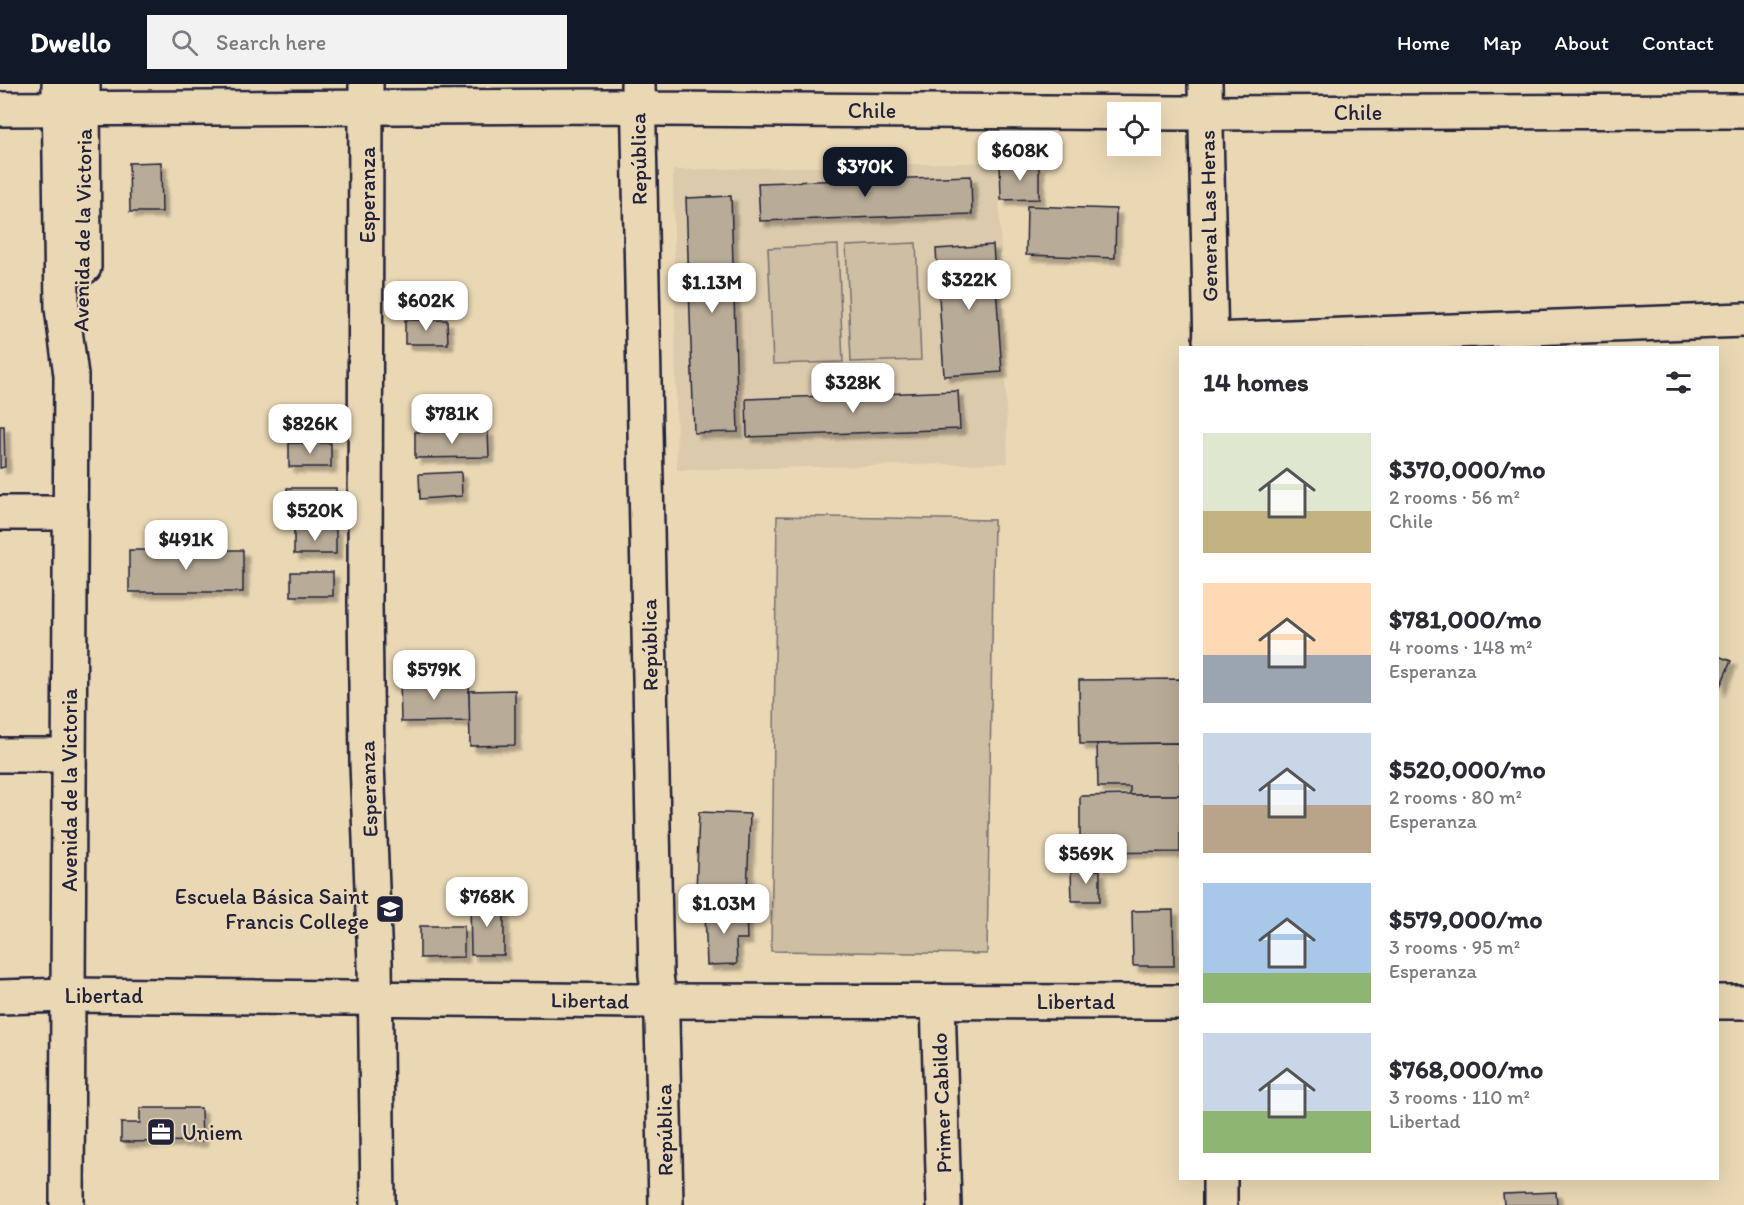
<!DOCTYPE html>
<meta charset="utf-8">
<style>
:root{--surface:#fff;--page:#f2f2f3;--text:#2b2b33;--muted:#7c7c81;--accent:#111827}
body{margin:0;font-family:Itim,sans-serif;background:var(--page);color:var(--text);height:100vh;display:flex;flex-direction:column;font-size:22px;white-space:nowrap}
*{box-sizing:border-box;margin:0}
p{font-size:20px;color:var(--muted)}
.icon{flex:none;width:33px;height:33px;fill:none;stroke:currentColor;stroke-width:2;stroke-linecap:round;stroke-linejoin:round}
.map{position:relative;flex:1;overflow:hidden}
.details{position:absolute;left:1179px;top:262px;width:540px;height:834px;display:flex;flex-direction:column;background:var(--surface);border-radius:0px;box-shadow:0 6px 24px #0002}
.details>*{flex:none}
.buttons{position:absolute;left:1107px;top:18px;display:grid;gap:12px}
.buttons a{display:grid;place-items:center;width:54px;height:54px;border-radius:0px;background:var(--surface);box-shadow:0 6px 24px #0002;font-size:30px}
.price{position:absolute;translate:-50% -51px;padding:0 14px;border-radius:12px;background:#fff;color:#222;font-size:20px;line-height:39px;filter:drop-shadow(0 2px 3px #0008)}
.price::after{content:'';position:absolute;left:50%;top:36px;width:18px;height:14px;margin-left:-9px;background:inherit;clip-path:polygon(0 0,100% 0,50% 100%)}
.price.selected{background:var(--accent);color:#fff}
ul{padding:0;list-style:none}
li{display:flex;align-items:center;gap:18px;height:150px;padding:0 24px}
li span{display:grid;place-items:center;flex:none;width:168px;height:120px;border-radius:0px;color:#555}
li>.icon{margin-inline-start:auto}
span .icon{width:72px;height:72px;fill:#fffc;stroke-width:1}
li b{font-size:26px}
h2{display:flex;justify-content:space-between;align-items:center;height:72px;padding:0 24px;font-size:26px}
header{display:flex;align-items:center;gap:36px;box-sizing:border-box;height:84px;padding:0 30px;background:var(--accent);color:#fff}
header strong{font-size:28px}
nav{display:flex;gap:33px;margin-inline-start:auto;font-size:21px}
.search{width:420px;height:54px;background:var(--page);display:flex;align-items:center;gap:15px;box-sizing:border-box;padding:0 21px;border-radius:0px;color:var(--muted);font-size:22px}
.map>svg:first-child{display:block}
.built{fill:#dbcaac}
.green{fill:#cdbea4;stroke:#787070;stroke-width:1.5}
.building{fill:#b8ab97;stroke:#22223b;stroke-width:1.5;filter:url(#shadow)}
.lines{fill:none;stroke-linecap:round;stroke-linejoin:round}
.minor-casing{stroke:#22223b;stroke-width:38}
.major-casing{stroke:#22223b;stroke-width:38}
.minor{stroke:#ead8b5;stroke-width:33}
.major{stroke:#ead8b5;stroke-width:33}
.labels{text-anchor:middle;stroke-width:4.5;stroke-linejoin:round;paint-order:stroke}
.street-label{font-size:22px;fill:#22223b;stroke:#ead8b5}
.poi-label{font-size:22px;fill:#22223b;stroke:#ead8b5;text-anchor:end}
</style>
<header>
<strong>Dwello</strong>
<div class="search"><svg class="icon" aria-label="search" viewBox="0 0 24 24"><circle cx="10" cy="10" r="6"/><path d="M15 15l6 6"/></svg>Search here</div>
<nav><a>Home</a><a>Map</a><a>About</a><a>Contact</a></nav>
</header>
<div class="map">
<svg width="1744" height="1121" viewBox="0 0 1744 1121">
<defs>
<filter id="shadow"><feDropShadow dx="5.5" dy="5.5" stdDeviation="1.5" flood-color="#0004"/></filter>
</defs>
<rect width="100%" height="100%" fill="#ead8b5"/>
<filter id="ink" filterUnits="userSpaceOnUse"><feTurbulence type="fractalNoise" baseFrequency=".0167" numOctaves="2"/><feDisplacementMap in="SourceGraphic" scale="12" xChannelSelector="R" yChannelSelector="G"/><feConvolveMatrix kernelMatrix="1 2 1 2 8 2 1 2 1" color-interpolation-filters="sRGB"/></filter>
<g filter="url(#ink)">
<path class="built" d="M 998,78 L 1008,379 L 677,386 L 673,86 Z"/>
<g class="green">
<path d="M 916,159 L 921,276 L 851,278 L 846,162 Z"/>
<path d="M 838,161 L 843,278 L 773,280 L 768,164 Z"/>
<path d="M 777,432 L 994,436 L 987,870 L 771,867 Z"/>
</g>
<g class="building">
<path d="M 161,78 L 162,128 L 130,128 L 129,79 Z"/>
<path d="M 1000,81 L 1039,81 L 1039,115 L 1001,116 Z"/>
<path d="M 971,92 L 972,130 L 760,137 L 758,99 Z"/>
<path d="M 731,112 L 738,348 L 694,349 L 686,114 Z"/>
<path d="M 1027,122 L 1116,125 L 1115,174 L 1026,171 Z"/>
<path d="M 993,161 L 1002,288 L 944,292 L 936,165 Z"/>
<path d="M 405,236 L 447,236 L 448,260 L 405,260 Z"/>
<path d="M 958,307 L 960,345 L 747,353 L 746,315 Z"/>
<path d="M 422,313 L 464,313 L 465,337 L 422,337 Z"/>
<path d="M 0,342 L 4,342 L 5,383 L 0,384 Z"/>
<path d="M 488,347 L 489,373 L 415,374 L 415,348 Z"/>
<rect x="289" y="359" width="42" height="24"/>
<path d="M 461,388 L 462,412 L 420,415 L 419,390 Z"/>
<rect x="287" y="404" width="49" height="26"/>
<path d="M 336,445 L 336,470 L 294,470 L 294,446 Z"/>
<rect x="129" y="466" width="114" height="42"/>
<rect x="291" y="488" width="42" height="24"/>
<path d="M 1718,572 L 1731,577 L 1718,607 Z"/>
<path d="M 456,594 L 456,602 L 469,601 L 470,637 L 401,638 L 400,595 Z"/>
<path d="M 1180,595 L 1180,659 L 1080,660 L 1079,596 Z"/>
<path d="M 515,606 L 515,661 L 470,662 L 469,607 Z"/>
<path d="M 1180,659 L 1180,711 L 1130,711 L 1130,703 L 1098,703 L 1097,660 Z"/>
<path d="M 1130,711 L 1180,711 L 1180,768 L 1080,769 L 1080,712 Z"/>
<path d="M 699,728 L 750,730 L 747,810 L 696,808 Z"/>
<path d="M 1071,786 L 1100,786 L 1100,817 L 1072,817 Z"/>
<path d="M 504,817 L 504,871 L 471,871 L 470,818 Z"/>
<path d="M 746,826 L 747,855 L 736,855 L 737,880 L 707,881 L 705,827 Z"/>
<path d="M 1173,826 L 1174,882 L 1133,882 L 1132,827 Z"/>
<path d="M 420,842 L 464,842 L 464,873 L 420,874 Z"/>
<path d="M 140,1024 L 201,1024 L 202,1057 L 121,1058 L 121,1039 L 140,1039 Z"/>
<path d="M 1556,1108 L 1557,1121 L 1504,1121 L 1503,1110 Z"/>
</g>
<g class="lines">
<g class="minor-casing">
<g id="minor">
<path d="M 638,0 L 656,891 L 662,935 L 666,1121"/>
<path d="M 1205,0 L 1211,264"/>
<path d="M 366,1 L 365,519 L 367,679 L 375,879 L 378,1121"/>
<path d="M 0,25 L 616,22 L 657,25 L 1179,29 L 1744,27"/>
<path d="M 1210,256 L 1744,236"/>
<path d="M 0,429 L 71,429"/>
<path d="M 0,671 L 69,671"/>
<path d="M 0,913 L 68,911 L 640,917 L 1180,918"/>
<path d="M 938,917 L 944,1121"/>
<path d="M 1718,918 L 1744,918"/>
<path d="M 1220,1095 L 1220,1121"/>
</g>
</g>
<g class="major-casing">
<g id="major">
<path d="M 59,0 L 62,224 L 71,291 L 67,1121"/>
<path d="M 83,0 L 84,183"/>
</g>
</g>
<use href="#minor" class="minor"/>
<use href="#major" class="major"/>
</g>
</g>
<defs>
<g id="school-square" transform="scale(1.5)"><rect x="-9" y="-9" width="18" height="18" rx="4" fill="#22223b" stroke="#ead8b5"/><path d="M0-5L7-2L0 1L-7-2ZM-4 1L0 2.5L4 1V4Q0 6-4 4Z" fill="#fff"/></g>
<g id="office-square" transform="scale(1.5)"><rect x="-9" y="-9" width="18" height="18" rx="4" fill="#22223b" stroke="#ead8b5"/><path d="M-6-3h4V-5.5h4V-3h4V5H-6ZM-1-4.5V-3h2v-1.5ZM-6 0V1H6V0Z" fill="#fff"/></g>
</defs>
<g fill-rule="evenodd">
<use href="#school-square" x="390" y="825"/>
<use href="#office-square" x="161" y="1048"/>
</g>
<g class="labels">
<g class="street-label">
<text x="872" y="34">Chile</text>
<text x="1358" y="36">Chile</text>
<text transform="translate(638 75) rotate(-91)" y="8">República</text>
<text transform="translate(367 111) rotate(-90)" y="8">Esperanza</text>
<text transform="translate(1208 132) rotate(-91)" y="8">General Las Heras</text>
<text transform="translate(82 146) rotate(-89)" y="8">Avenida de la Victoria</text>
<text transform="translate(649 561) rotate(-91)" y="8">República</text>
<text transform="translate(368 705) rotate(-92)" y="8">Esperanza</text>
<text transform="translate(69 706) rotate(-90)" y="8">Avenida de la Victoria</text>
<text x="104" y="919">Libertad</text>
<text transform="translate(590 916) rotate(1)" y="8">Libertad</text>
<text x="1076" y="925">Libertad</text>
<text transform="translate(941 1019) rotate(-92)" y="8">Primer Cabildo</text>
<text transform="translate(664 1046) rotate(-91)" y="8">República</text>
</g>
<g class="poi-label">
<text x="369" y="820">Escuela Básica Saint<tspan x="369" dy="25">Francis College</tspan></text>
<text x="182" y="1056" text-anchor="start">Uniem</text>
</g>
</g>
</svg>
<div class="buttons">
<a><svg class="icon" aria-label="locate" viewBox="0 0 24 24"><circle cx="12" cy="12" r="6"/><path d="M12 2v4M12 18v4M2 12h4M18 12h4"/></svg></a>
</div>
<b class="price" style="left:1020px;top:98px">$608K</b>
<b class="price selected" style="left:865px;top:114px">$370K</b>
<b class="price" style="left:969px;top:227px">$322K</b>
<b class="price" style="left:712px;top:230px">$1.13M</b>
<b class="price" style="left:426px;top:248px">$602K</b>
<b class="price" style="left:853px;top:330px">$328K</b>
<b class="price" style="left:452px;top:361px">$781K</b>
<b class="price" style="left:310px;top:371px">$826K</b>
<b class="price" style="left:315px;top:458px">$520K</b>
<b class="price" style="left:186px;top:487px">$491K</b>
<b class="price" style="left:434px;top:617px">$579K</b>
<b class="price" style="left:1086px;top:801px">$569K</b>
<b class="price" style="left:487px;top:844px">$768K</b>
<b class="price" style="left:724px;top:851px">$1.03M</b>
<section class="details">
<h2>14 homes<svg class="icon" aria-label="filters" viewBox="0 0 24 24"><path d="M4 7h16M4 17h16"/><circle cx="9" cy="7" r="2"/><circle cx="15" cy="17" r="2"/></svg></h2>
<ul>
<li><span style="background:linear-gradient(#dfe7d0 65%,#c2b280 0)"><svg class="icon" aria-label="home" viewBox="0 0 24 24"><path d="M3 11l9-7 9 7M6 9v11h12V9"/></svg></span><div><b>$370,000/mo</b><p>2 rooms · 56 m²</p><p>Chile</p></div></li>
<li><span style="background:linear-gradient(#ffd9b3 60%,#9aa5b1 0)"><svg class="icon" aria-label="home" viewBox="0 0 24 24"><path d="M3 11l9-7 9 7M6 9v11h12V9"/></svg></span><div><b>$781,000/mo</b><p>4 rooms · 148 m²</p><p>Esperanza</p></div></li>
<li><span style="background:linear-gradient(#c9d6e8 60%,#b9a48a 0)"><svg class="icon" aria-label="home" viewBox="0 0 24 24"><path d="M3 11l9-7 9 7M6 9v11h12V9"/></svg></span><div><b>$520,000/mo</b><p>2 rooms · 80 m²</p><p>Esperanza</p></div></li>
<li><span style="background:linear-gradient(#a9c7e8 75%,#8fb573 0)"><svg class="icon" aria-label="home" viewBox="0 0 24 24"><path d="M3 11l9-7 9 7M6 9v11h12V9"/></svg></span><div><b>$579,000/mo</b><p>3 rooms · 95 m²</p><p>Esperanza</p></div></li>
<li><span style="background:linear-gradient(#c9d6e8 65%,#8fb573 0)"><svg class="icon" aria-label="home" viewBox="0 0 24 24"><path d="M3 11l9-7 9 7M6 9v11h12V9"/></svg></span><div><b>$768,000/mo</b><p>3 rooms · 110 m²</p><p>Libertad</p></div></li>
</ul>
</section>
</div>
